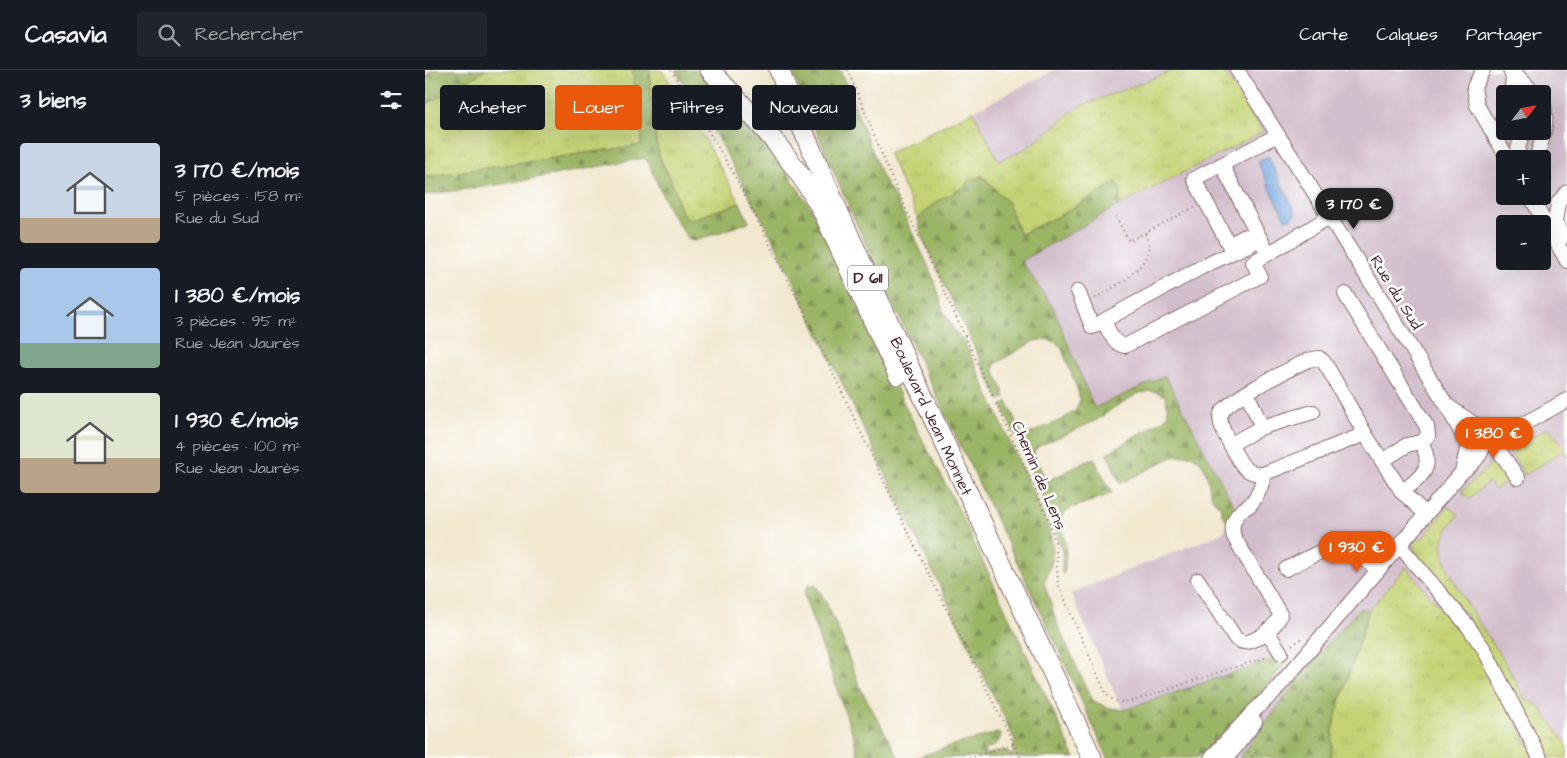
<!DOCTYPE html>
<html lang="fr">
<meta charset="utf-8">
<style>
:root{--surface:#171b24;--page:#20242c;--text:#f1f3f6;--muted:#9ea1a6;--line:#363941;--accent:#ea580c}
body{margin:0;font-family:"Architects Daughter",sans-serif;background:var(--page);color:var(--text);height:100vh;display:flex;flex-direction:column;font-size:19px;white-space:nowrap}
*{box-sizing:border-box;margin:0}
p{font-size:16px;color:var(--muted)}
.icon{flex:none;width:28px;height:28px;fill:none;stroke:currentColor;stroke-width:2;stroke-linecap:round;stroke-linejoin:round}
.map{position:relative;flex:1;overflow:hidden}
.sheet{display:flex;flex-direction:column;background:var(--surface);width:425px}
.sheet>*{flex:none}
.top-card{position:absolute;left:15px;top:15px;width:475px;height:45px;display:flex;gap:10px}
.needle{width:32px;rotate:59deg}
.tools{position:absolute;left:1071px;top:15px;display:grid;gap:10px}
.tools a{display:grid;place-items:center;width:55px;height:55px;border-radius:5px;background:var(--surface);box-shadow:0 5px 20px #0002;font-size:25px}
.price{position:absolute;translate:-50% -42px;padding:0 11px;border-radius:18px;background:var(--accent);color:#fff;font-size:16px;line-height:32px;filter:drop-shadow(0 1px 2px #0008)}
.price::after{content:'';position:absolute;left:50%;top:30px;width:15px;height:11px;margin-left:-8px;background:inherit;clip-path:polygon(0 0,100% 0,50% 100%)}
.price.on{background:#222;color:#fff}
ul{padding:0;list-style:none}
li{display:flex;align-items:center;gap:15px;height:125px;padding:0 20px}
li span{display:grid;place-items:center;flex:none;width:140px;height:100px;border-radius:5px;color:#555}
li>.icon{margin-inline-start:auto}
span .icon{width:60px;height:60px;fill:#fffc;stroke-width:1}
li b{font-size:21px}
h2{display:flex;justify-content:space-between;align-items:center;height:60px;padding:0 20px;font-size:21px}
.tag{padding:0 18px;border-radius:5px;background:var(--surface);box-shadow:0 5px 20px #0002;font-size:18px;line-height:45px}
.tag.on{background:var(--accent);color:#fff}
header{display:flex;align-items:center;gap:30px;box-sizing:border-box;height:70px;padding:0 25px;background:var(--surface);border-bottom:1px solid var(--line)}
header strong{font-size:24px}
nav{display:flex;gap:28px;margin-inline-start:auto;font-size:18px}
.search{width:350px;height:45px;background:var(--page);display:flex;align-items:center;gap:12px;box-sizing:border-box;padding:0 18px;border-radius:5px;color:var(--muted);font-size:19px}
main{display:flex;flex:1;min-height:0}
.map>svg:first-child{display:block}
.industrial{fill:#d1bdcb;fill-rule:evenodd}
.grass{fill:url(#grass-tufts);stroke:#877950}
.forest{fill:url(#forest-firs);stroke:#726a48}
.water{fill:#6ea1da;stroke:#5c6082}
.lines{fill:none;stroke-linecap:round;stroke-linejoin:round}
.minor-casing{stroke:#856565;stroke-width:16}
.major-casing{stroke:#856565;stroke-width:21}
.path{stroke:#856565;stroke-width:2;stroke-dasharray:1 4;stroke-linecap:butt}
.minor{stroke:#fff;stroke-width:14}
.major{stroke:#fff;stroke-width:19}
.labels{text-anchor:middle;stroke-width:5;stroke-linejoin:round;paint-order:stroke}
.shield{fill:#fff;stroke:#80626b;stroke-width:1}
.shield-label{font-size:15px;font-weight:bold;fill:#4a1f2b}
.street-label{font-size:16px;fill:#4a1f2b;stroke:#fff}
</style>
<header>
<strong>Casavia</strong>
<div class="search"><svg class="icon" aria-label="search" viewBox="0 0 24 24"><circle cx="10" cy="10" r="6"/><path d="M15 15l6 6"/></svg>Rechercher</div>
<nav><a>Carte</a><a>Calques</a><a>Partager</a></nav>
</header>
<main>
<section class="sheet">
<h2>3 biens<svg class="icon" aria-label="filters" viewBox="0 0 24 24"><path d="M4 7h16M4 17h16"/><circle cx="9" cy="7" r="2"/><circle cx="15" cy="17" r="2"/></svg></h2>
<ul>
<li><span style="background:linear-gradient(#c9d6e8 75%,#b9a48a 0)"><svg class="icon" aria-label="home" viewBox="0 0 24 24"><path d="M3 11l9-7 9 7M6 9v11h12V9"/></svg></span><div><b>3 170 €/mois</b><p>5 pièces · 158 m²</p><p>Rue du Sud</p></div></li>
<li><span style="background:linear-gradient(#a9c7e8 75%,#7fa58c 0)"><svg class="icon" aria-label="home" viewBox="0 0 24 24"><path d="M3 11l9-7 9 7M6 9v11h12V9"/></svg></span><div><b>1 380 €/mois</b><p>3 pièces · 95 m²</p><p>Rue Jean Jaurès</p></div></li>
<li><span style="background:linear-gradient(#dfe7d0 65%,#b9a48a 0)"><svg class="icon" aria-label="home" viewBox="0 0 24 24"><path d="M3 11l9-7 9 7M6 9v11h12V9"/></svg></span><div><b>1 930 €/mois</b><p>4 pièces · 100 m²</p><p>Rue Jean Jaurès</p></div></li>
</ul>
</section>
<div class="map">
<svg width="1142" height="688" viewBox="0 0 1142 688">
<defs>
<pattern id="grass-tufts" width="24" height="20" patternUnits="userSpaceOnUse" patternTransform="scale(1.25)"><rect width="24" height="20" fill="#c4d375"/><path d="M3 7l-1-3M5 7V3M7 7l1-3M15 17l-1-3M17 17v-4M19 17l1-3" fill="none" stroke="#aab565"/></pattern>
<pattern id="forest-firs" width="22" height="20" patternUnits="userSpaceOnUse" patternTransform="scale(1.25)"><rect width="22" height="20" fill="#9bb566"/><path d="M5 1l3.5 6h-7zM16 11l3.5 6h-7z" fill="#809354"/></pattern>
</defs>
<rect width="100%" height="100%" fill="#fff"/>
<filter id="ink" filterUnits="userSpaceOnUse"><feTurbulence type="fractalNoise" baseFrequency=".02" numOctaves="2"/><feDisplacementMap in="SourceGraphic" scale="10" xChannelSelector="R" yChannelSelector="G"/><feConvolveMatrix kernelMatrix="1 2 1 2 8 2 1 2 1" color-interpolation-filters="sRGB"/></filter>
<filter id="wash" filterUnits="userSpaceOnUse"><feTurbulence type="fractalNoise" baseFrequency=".0096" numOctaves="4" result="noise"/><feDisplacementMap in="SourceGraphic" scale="20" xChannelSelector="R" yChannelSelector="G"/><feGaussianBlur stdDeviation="1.12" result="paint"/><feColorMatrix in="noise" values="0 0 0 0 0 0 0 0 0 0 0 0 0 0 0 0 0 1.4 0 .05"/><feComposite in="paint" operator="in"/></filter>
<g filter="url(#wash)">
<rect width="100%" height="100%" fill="#f2e8d0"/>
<g class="industrial">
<path d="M 630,0 L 750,0 L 653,37 L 602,78 L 574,91 L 548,41 Z"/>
<path d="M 798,0 L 1142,0 L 1142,687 L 1139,688 L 1110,688 L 981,497 L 944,540 L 935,538 L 814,688 L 772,688 L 824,636 L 857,586 L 699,640 L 689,622 L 646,523 L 798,463 L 810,438 L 740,306 L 669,338 L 639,261 L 616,220 L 596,191 L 693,136 L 837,62 ZM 1080,24 L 1118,24 L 1118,61 L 1080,61 ZM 1080,89 L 1118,89 L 1118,126 L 1080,126 ZM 1080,154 L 1118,154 L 1118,191 L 1080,191 Z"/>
</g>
<g class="grass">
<path d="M 61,0 L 208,0 L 211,43 L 217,58 L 216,75 L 0,107 L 0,35 Z"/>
<path d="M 226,0 L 237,0 L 279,67 L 315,133 L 264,150 C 252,142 254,132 250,120 C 246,108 239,97 234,85 C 225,60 227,30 225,5 Z"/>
<path d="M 750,0 L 798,0 L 838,62 L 693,136 L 696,121 L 641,142 L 595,165 L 583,133 L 538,118 L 511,132 L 493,149 L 463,83 L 548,41 L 574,91 L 602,78 L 653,37 Z"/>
<path d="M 1123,358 C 1130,365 1142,376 1142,387 L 1138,381 L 1100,405 L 1084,381 Z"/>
<path d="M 1068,392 L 1075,397 L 1083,406 L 1082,411 L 1070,420 L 1063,412 L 1044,429 L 1037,421 Z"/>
<path d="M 1023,437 L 1034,444 C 1029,452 1020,461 1018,470 C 1011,495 1064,567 1078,589 C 1087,602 1093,615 1100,629 L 1113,635 L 1142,675 L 1142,688 L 1119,688 L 1044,550 L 991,484 L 988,473 L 991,467 L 995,471 Z"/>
<path d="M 981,497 L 1059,591 L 1110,688 L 906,688 L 909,651 L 944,540 Z"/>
</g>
<g class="forest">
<path d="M 7,0 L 61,0 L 0,35 L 0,6 Z"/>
<path d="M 208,0 L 226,0 L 225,5 C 227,30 227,56 233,81 C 236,95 245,107 250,120 C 254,132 252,143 264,150 L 315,133 L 324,152 L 270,171 L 264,170 L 244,140 L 224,94 L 220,88 L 84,113 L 0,125 L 0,107 L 216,75 L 217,58 L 211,43 Z"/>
<path d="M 250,0 L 275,0 L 346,79 L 386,138 L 482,340 L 532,436 L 650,688 L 587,687 L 490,688 L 528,675 L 572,663 L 576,664 C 575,674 569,676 560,680 L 559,685 L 580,680 L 587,686 L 590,670 L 484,453 L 351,175 L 290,63 Z"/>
<path d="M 367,0 L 415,0 L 458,108 L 473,133 L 505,200 L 513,221 L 517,238 L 530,261 L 541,275 L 623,456 C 630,482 630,488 619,513 L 633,556 L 667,630 L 681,637 L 699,640 L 857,586 L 863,590 L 824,637 L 772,688 L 683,688 C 660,640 639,591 616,543 C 531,363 439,186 367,0 Z"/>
<path d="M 557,105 L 583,133 L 595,165 L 641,142 L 691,112 L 696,121 L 693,136 L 596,191 L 629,239 L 669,338 L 740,306 L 810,438 L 803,450 L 798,447 L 795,436 C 782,429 786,411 780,400 C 778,393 772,389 767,385 L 747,387 L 695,414 L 682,383 L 737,351 L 743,345 L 741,326 L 728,321 L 714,323 L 690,337 L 672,350 L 612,377 L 609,382 L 611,390 L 622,411 L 669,388 L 687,423 C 674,429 660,433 647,438 C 628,447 638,458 640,472 C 642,482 641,493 639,503 L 637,504 L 637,483 L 629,452 L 577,336 L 582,331 L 593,357 L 598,362 L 604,364 L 638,349 L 651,340 L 655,330 L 653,321 L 637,279 L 632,273 L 621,269 L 609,271 L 570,294 L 569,301 L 576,315 L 580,327 L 574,330 L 496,165 L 493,149 L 511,132 L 538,118 L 542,112 Z"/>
<path d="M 390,514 L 402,534 L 415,564 L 435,617 L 474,688 L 433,688 L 429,668 L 379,526 L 383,515 Z"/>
<path d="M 935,538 L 944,540 L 909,651 L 906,688 L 814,688 L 869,615 L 901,575 Z"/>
</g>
<path class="water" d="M 843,86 L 870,141 L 871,145 L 866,149 L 861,150 L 859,147 L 833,93 L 833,91 Z"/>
</g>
<g filter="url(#ink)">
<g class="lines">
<g class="minor-casing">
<g id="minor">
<path d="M 812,0 L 948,216 L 1022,336 L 1038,366 L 1051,373 L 1060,374 L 1084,367 L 1095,356 L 1142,330"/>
<path d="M 1058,0 L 1049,17 L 1052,35 L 1083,89"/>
<path d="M 1085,0 L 1088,8 L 1086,24"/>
<path d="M 1087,0 L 1110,24"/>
<path d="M 1071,69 L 1080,42"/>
<path d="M 1090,89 L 1098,61"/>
<path d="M 1111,89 C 1117,70 1124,52 1118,33"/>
<path d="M 797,95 L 843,184 L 904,147"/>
<path d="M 1105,126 L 1142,191"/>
<path d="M 820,166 L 804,175 L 769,109 L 853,65"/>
<path d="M 1139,167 L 1130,152 L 1133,133 L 1142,122"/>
<path d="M 653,221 L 667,257 L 777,197 L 836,169"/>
<path d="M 920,224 L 1002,357 L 1003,366 L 996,372"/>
<path d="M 679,251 C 684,261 688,274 700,276 L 835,206 L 828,192 L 843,184"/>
<path d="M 1023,336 L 1049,354 L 1059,359 L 1093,408"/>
<path d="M 837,357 L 888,342"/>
<path d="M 806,374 L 837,357 L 822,323"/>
<path d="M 957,391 L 982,375 L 996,372 C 1010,398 997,406 977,422"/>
<path d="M 1037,402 L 1042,379 L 1047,371 L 1059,359 L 1095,356"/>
<path d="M 838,404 C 821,404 817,396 810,383 C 805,373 792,355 796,344 C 801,330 867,298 883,290 L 894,288 L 898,291 L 904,300 L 940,364 L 977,422 L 1001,444"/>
<path d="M 974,475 L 1042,555 L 1059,579 L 1115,688"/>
<path d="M 861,499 C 905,477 911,466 953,500"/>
<path d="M 773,510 L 811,569 C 814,570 816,572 819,572 C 829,574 855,554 855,544 L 809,467 C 806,458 808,448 816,441 C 819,438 823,437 826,434 C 833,425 838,416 838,404 L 940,364"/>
<path d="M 842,561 L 856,583"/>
<path d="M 786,688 L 829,641 L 849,622 L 1037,402 C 1053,390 1062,380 1059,359"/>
<path d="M 802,688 L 830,652"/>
</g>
</g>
<g class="major-casing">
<g id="major">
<path d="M 285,0 C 326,44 368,87 397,140 L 473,305"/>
<path d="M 354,0 C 385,81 421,159 457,237 C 525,388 598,537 667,688"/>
</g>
</g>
<g class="path">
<path d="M 246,0 L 306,99 L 376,235 L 478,452 L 596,688"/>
<path d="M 423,0 L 467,109 L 583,359 L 625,453 L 631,476 L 633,514 L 680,622 C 687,633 697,632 709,631 L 797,601 L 843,587"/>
<path d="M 691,147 L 704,171 L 770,137"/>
<path d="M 670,228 C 692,216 717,203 725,177 L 720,163"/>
<path d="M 867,575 L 876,569"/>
<path d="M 823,682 L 829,688"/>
<path d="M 544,688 L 588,674"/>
</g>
<use href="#minor" class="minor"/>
<use href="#major" class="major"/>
</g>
</g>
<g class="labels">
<rect class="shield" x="423" y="195.5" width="40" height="25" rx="4"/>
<g class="shield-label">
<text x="443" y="213">D 611</text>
</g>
<g class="street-label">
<text transform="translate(972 222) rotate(58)" y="6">Rue du Sud</text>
<text transform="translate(507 346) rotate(65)" y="6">Boulevard Jean Monnet</text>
<text transform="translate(615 405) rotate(67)" y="6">Chemin de Lens</text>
</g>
</g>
</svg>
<div class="tools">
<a><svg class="needle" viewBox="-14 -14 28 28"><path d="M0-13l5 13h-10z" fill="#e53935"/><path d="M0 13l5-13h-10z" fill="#9ea1a6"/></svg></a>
<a>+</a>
<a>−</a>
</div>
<b class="price on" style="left:929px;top:160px">3 170 €</b>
<b class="price" style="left:1069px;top:389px">1 380 €</b>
<b class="price" style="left:932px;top:503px">1 930 €</b>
<div class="top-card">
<a class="tag">Acheter</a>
<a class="tag on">Louer</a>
<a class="tag">Filtres</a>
<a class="tag">Nouveau</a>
</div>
</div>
</main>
